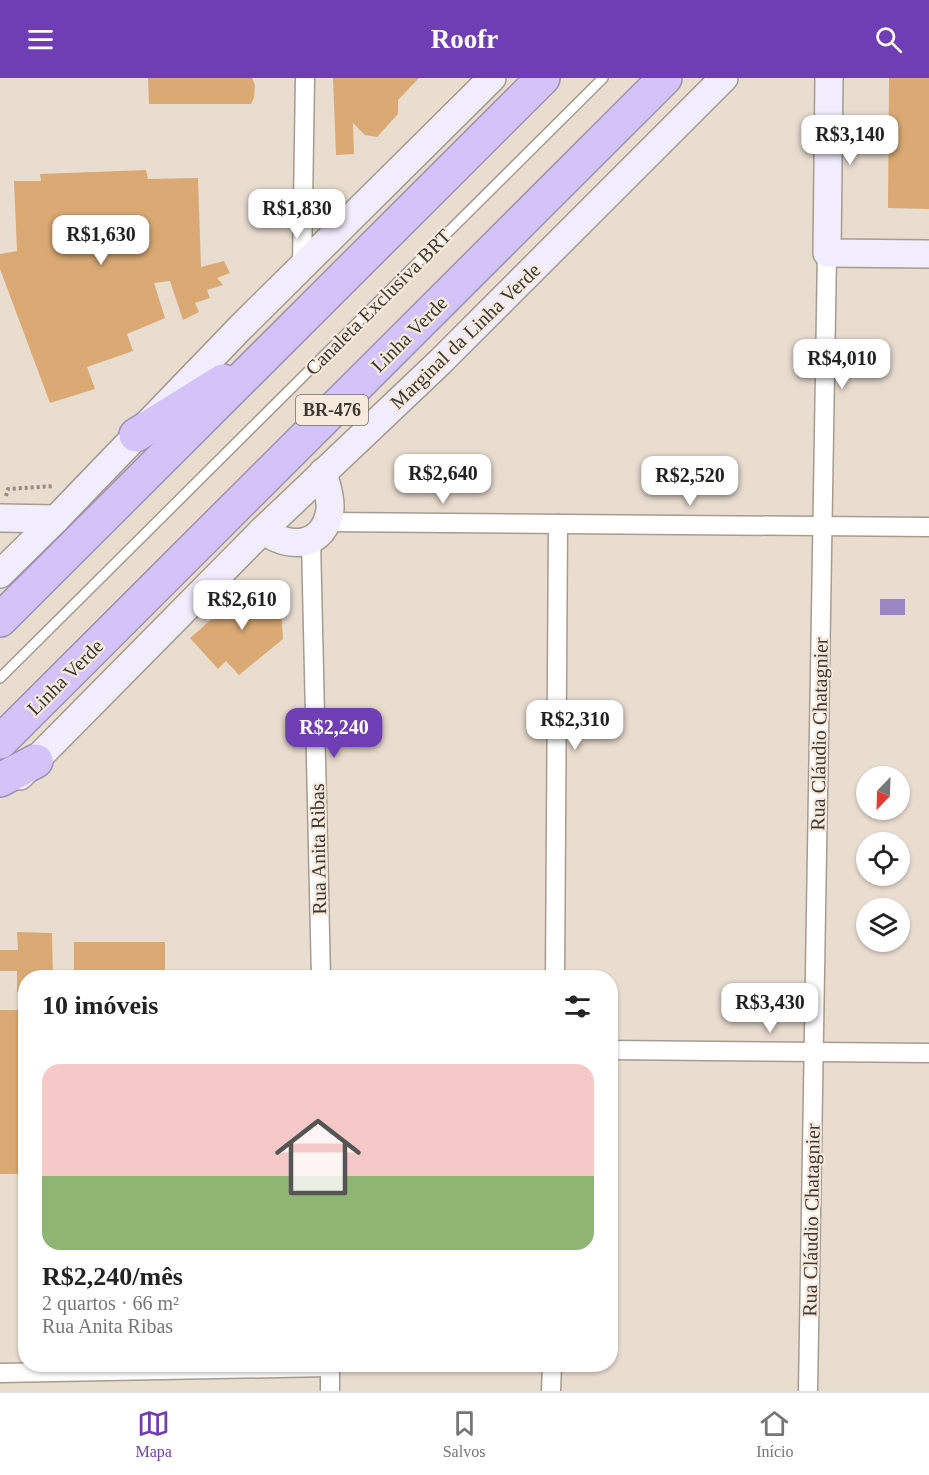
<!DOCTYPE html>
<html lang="pt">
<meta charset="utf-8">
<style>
:root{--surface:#fff;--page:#f6f6f6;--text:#222;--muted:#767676;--line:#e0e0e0;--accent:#6f3eb5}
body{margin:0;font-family:"Times New Roman",serif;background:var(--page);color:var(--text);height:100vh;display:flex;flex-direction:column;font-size:22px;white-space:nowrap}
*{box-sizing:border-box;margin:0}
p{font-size:20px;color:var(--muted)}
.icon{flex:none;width:33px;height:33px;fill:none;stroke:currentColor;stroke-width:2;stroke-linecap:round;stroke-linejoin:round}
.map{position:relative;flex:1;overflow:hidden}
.drawer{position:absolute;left:18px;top:892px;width:600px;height:402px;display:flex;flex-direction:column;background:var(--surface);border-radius:24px;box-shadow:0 2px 4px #0004}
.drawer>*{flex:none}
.needle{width:39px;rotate:203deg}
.controls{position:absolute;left:856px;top:688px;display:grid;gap:12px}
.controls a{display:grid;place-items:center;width:54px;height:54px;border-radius:50%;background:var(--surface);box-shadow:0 2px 4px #0004;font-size:30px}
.price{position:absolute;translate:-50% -51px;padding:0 14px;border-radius:12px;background:#fff;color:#222;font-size:20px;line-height:39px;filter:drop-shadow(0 2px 3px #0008)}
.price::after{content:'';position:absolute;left:50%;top:36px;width:18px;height:14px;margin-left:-9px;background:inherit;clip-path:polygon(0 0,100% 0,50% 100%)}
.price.current{background:var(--accent);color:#fff}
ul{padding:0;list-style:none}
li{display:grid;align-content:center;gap:12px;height:318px;padding:0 24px}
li+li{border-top:2px solid var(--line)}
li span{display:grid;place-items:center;height:186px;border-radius:18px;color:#555}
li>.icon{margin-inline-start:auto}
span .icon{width:108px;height:108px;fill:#fffc;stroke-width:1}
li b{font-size:26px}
h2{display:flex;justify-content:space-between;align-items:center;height:72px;padding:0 24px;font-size:26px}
header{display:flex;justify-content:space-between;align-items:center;height:78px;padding:0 24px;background:var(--accent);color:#fff;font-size:27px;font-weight:600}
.dock{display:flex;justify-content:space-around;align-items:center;height:84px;border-top:2px solid var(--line);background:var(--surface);font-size:16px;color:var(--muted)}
.dock a{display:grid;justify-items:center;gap:3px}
.dock .current{color:var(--accent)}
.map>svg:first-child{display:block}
.water{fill:#9b87c5}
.building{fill:#dbaa74}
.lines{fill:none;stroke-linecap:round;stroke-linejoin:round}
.lane-casing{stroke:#a69b8f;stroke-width:12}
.street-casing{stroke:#a69b8f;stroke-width:21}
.secondary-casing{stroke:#a69b8f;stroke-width:30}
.highway-casing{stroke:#9e92b4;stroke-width:36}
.path{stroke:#968e85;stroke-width:4;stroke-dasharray:3 3;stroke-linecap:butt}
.lane{stroke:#fff;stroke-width:9}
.street{stroke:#fff;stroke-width:18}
.secondary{stroke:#f2edfd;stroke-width:27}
.highway{stroke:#d3c3f9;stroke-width:33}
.labels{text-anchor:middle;stroke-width:4.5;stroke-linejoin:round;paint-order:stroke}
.shield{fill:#f7eadd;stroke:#746d66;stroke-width:1.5}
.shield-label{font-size:18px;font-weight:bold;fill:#3c3833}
.street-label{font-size:20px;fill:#3c3833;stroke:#f7eadd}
</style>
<header><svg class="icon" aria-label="menu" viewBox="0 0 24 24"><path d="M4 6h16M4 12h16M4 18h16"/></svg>Roofr<svg class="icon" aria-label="search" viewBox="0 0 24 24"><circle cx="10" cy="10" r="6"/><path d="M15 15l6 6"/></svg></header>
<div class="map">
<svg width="929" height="1313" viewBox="0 0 929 1313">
<rect width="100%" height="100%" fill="#e9ddd0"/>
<rect class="water" x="880" y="521" width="25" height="16"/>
<g class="building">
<path d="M 148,0 L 252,0 L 255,7 L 254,20 L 251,26 L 149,26 Z"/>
<path d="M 333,0 L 419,0 L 398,22 L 398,36 L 377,59 L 365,57 L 353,45 L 354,76 L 336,77 Z"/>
<path d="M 889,0 L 929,0 L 929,131 L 888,130 Z"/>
<path d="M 146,92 L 148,101 L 198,100 L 201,189 L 224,183 L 230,195 L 217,200 L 223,207 L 207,212 L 210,220 L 195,225 L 199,234 L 183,242 L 170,203 L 154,205 L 165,240 L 127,256 L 133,273 L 87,289 L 95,311 L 50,325 L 0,191 L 0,176 L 17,173 L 14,103 L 41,103 L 40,96 Z"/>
<path d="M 253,505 L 281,532 L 283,561 L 239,597 L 226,583 L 218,591 L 190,560 Z"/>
<path d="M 17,854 L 52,855 L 53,900 L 26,900 L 26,913 L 17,914 L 17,893 L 0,893 L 0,872 L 18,872 Z"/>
<rect x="74" y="864" width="91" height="36"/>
<rect x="0" y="932" width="26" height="164"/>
</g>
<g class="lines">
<g class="lane-casing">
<path id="lane" d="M 0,600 L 603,0"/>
</g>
<g class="street-casing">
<g id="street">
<path d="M 302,188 L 305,0"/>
<path d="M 327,444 L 929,449"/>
<path d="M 311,463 L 321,900"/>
<path d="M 555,900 L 558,446"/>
<path d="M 610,972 L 929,975"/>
<path d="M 330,1287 L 330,1313"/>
<path d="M 0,1295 L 330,1289"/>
<path d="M 551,1313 L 552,1287"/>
<path d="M 808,1313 L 827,175"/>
</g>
</g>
<g class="secondary-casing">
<g id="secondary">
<path d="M 829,0 L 827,175 L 929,176"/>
<path d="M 0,440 L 56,441"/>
<path d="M 263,452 C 289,472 325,470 330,431 C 331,419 326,406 323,394"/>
<path d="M 0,496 L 56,441 L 240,250 L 492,0"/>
<path d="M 20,698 L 263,452 L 440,284 L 724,0"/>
</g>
</g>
<g class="highway-casing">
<g id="highway">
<path d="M 136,357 L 223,303"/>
<path d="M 0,542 L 543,0"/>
<path d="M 0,664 L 665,0"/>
<path d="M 0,702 L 36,683"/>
</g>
</g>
<path class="path" d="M 6,418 L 8,411 L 54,408"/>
<use href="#lane" class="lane"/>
<use href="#street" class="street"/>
<use href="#secondary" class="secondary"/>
<use href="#highway" class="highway"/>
</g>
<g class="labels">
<rect class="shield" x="296" y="317" width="72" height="30" rx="4.5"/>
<g class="shield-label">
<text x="332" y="338">BR-476</text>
</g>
<g class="street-label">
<text transform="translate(378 224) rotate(-45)" y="7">Canaleta Exclusiva BRT</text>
<text transform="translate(409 256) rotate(-45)" y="7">Linha Verde</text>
<text transform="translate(465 258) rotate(-44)" y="7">Marginal da Linha Verde</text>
<text transform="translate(65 599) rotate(-45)" y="7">Linha Verde</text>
<text transform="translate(819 656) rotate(-89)" y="7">Rua Cláudio Chatagnier</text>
<text transform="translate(318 771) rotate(-91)" y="7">Rua Anita Ribas</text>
<text transform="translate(811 1142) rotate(-89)" y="7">Rua Cláudio Chatagnier</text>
</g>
</g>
</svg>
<div class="controls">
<a><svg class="needle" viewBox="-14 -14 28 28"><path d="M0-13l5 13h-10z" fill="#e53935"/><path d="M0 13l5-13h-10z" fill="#767676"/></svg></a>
<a><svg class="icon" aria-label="locate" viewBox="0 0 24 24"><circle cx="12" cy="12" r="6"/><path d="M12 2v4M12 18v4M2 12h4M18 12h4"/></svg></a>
<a><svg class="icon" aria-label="layers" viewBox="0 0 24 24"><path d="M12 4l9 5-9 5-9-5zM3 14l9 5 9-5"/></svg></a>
</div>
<b class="price" style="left:850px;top:88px">R$3,140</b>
<b class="price" style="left:297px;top:162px">R$1,830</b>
<b class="price" style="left:101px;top:188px">R$1,630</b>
<b class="price" style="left:842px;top:312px">R$4,010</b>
<b class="price" style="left:443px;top:427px">R$2,640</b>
<b class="price" style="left:690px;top:429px">R$2,520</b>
<b class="price" style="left:242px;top:553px">R$2,610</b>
<b class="price" style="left:575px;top:673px">R$2,310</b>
<b class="price current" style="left:334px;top:681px">R$2,240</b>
<b class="price" style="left:770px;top:956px">R$3,430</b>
<section class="drawer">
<h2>10 imóveis<svg class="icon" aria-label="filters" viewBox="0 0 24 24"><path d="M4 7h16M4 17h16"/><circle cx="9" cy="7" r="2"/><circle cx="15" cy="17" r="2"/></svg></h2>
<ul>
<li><span style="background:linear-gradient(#f6c9c9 60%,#8fb573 0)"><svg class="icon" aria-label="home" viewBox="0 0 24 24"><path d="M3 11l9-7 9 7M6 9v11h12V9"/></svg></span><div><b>R$2,240/mês</b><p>2 quartos · 66 m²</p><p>Rua Anita Ribas</p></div></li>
</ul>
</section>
</div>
<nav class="dock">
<a class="current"><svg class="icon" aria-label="map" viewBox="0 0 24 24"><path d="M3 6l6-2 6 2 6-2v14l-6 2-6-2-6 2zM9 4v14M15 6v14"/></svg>Mapa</a>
<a><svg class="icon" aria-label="saved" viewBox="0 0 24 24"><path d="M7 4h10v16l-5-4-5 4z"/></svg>Salvos</a>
<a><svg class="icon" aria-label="home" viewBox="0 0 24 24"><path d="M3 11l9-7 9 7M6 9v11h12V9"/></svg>Início</a>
</nav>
